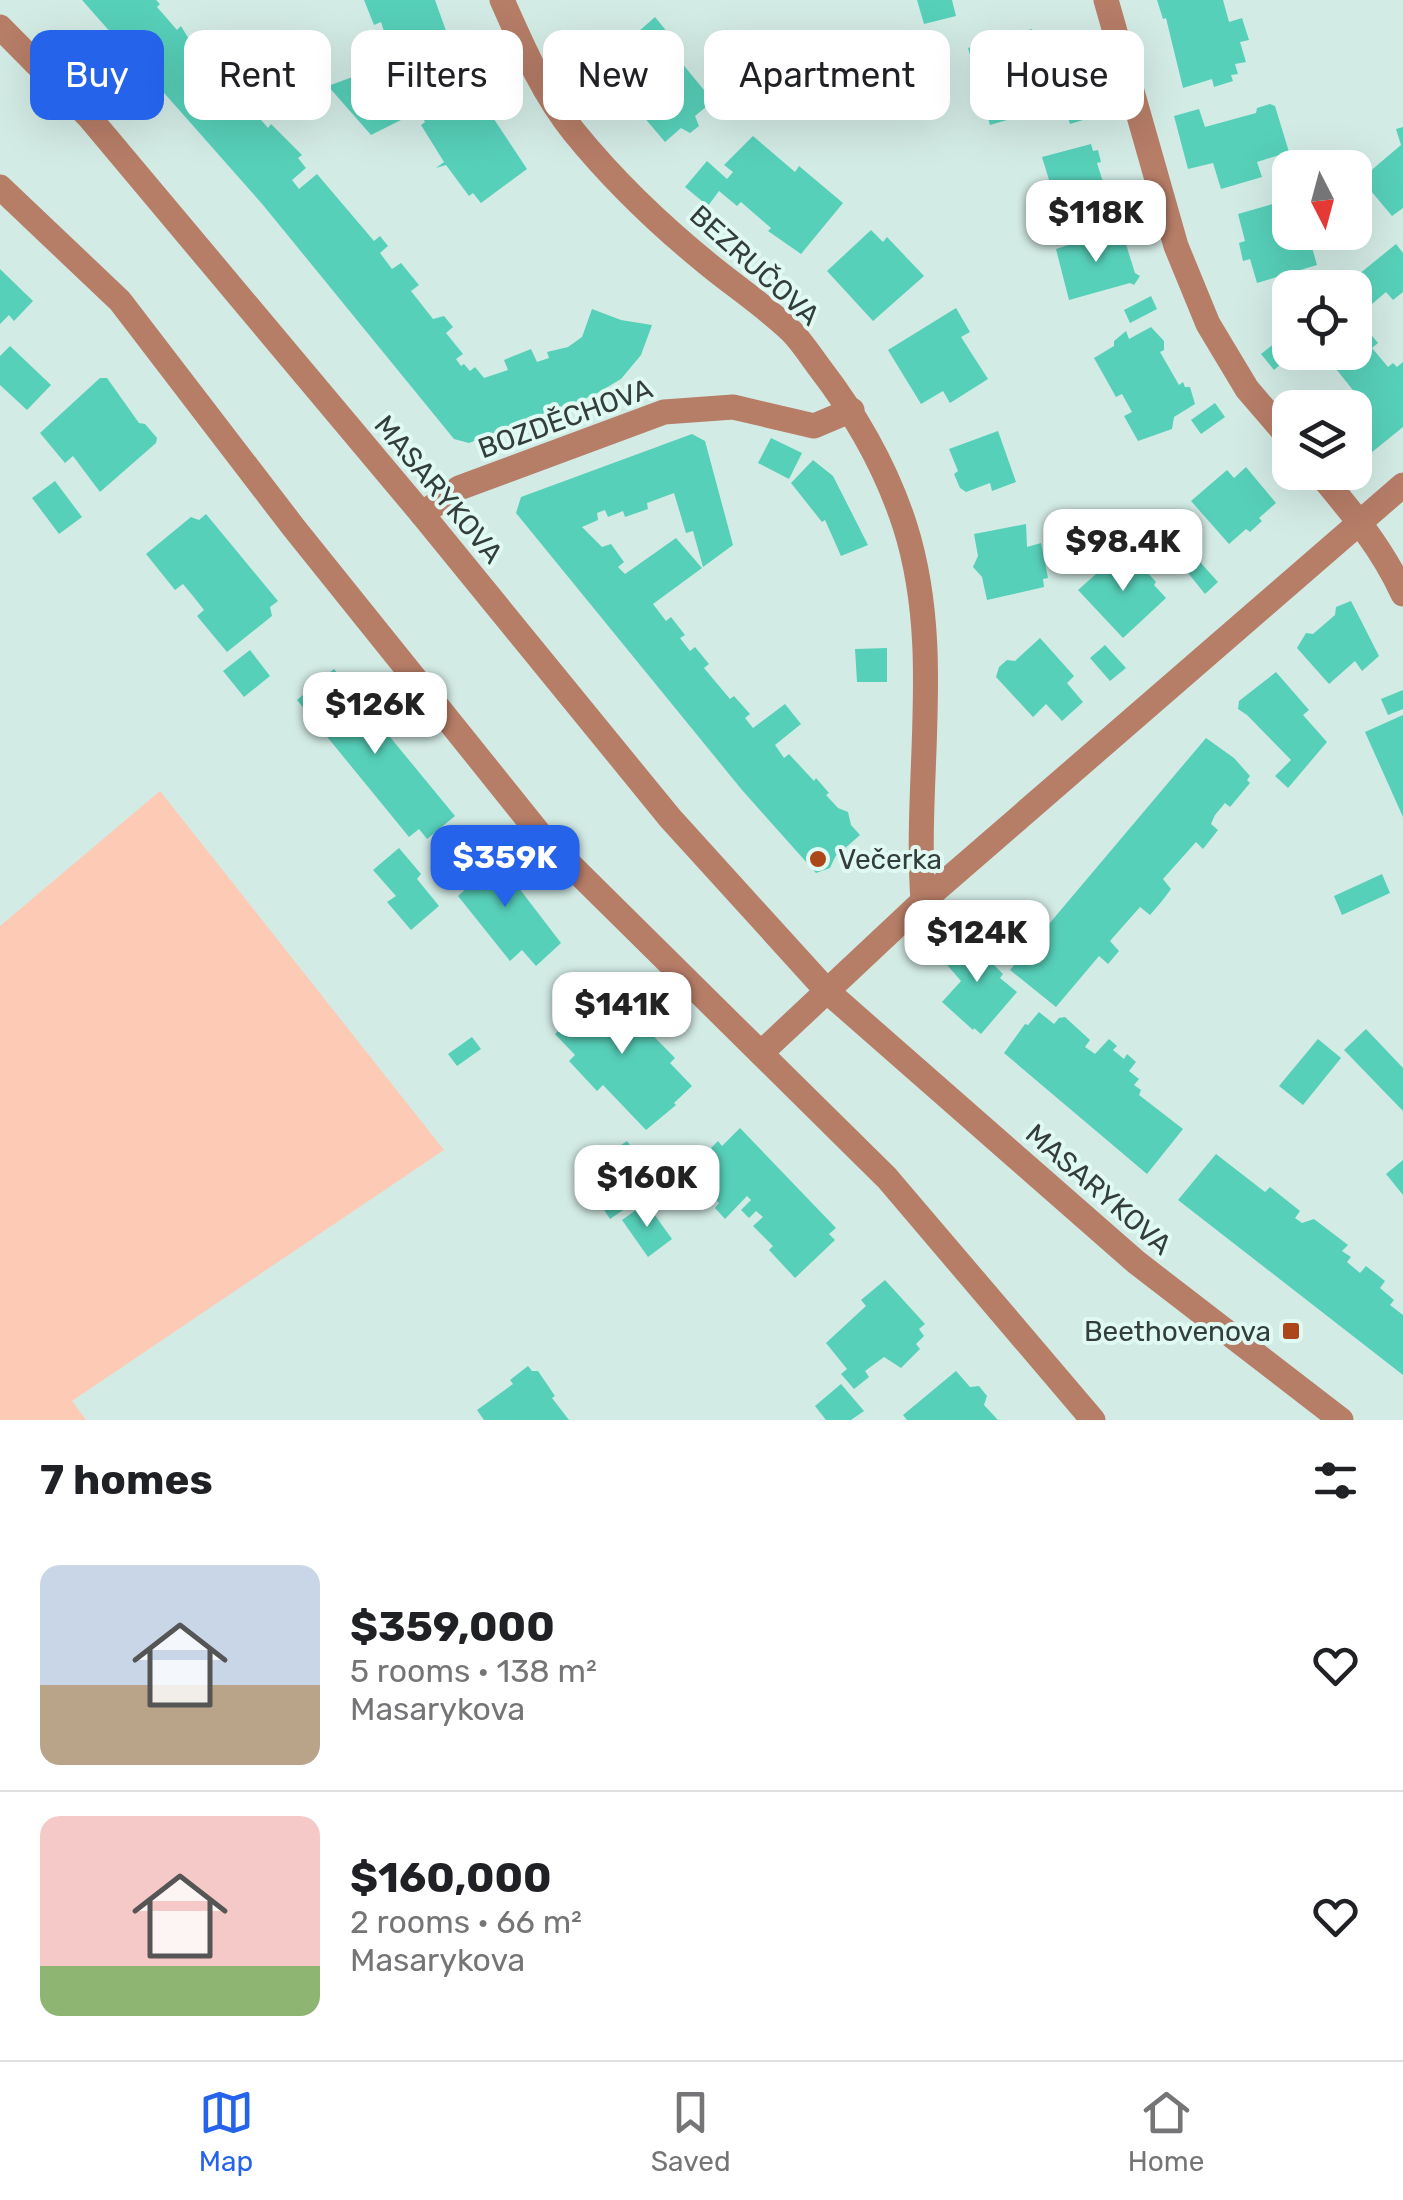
<!DOCTYPE html>
<meta charset="utf-8">
<style>
:root{--surface:#fff;--page:#f2f2f2;--text:#202124;--muted:#757577;--line:#e0e0e0;--accent:#2563eb}
body{margin:0;font-family:Rubik,sans-serif;background:var(--page);color:var(--text);height:100vh;display:flex;flex-direction:column;font-size:38px;white-space:nowrap}
*{box-sizing:border-box;margin:0}
p{font-size:32px;color:var(--muted)}
.icon{flex:none;width:55px;height:55px;fill:none;stroke:currentColor;stroke-width:2;stroke-linecap:round;stroke-linejoin:round}
.map{position:relative;height:1420px;overflow:hidden}
.panel{display:flex;flex-direction:column;background:var(--surface);flex:1}
.panel>*{flex:none}
.top-card{position:absolute;left:30px;top:30px;width:1345px;height:90px;display:flex;gap:20px}
.needle{width:65px;rotate:174deg}
.controls{position:absolute;left:1272px;top:150px;display:grid;gap:20px}
.controls a{display:grid;place-items:center;width:100px;height:100px;border-radius:20px;background:var(--surface);box-shadow:0 10px 40px #0002;font-size:50px}
.price{position:absolute;translate:-50% -85px;padding:0 22px;border-radius:20px;background:#fff;color:#222;font-size:32px;line-height:65px;filter:drop-shadow(0 2px 5px #0008)}
.price::after{content:'';position:absolute;left:50%;top:60px;width:30px;height:22px;margin-left:-15px;background:inherit;clip-path:polygon(0 0,100% 0,50% 100%)}
.price.on{background:var(--accent);color:#fff}
ul{padding:0;list-style:none}
li{display:flex;align-items:center;gap:30px;height:250px;padding:0 40px}
li+li{border-top:2px solid var(--line)}
li span{display:grid;place-items:center;flex:none;width:280px;height:200px;border-radius:20px;color:#555}
li>.icon{margin-inline-start:auto}
span .icon{width:120px;height:120px;fill:#fffc;stroke-width:1}
li b{font-size:42px}
h2{display:flex;justify-content:space-between;align-items:center;height:120px;padding:0 40px;font-size:42px}
.pill{padding:0 35px;border-radius:20px;background:var(--surface);box-shadow:0 10px 40px #0002;font-size:35px;line-height:90px}
.pill.on{background:var(--accent);color:#fff}
.dock{display:flex;justify-content:space-around;align-items:center;height:140px;border-top:2px solid var(--line);background:var(--surface);font-size:28px;color:var(--muted)}
.dock a{display:grid;justify-items:center;gap:5px}
.dock .on{color:var(--accent)}
.map>svg:first-child{display:block}
.green{fill:#fdcab6}
.building{fill:#57d0b9}
.lines{fill:none;stroke-linecap:round;stroke-linejoin:round}
.minor{stroke:#b67d67;stroke-width:25}
.poi-dot{fill:#ac4719;stroke:#e0f9f2;stroke-width:4}
.labels{text-anchor:middle;stroke-width:8;stroke-linejoin:round;paint-order:stroke}
.street-label{font-size:28px;fill:#333d3a;stroke:#e0f9f2}
.poi-label{font-size:28px;fill:#333d3a;stroke:#e0f9f2;text-anchor:start}
</style>
<div class="map">
<svg width="1403" height="1420" viewBox="0 0 1403 1420">
<rect width="100%" height="100%" fill="#d3ebe5"/>
<path class="green" d="M 160,791 L 444,1150 L 72,1401 L 86,1420 L 0,1420 L 0,926 Z"/>
<g class="building">
<path d="M 82,0 L 156,0 L 160,4 L 157,7 L 177,30 L 181,26 L 193,46 L 199,41 L 215,60 L 213,62 L 259,110 L 255,113 L 268,128 L 271,124 L 302,155 L 298,158 L 306,168 L 292,180 L 299,189 L 317,174 L 374,241 L 380,236 L 388,246 L 380,253 L 392,269 L 401,263 L 419,285 L 411,291 L 433,319 L 444,316 L 453,327 L 446,333 L 463,354 L 456,359 L 461,366 L 464,364 L 470,371 L 475,367 L 484,378 L 508,370 L 504,360 L 531,349 L 537,362 L 549,358 L 547,352 L 568,347 L 582,337 L 592,309 L 621,320 L 652,325 L 641,355 L 621,379 L 594,395 L 469,443 L 454,439 L 263,205 Z"/>
<path d="M 364,0 L 435,0 L 450,42 L 467,34 L 487,73 L 470,83 L 527,169 L 481,203 L 473,193 L 469,196 L 446,165 L 436,168 L 444,162 L 421,125 L 425,122 L 419,111 L 371,135 L 328,86 L 404,58 L 400,49 L 391,53 L 381,22 L 374,25 Z"/>
<path d="M 917,0 L 952,0 L 956,16 L 924,24 Z"/>
<path d="M 1157,0 L 1223,0 L 1229,22 L 1242,18 L 1249,40 L 1240,42 L 1246,62 L 1235,64 L 1238,74 L 1231,75 L 1233,81 L 1214,87 L 1212,79 L 1183,88 L 1166,18 L 1163,19 Z"/>
<path d="M 655,17 L 673,39 L 667,45 L 713,101 L 695,116 L 699,126 L 690,133 L 681,128 L 665,142 L 599,64 L 616,51 L 611,38 L 619,31 L 630,39 Z"/>
<path d="M 1032,29 L 1042,63 L 1047,62 L 1053,80 L 1047,81 L 1055,106 L 990,125 L 968,48 Z"/>
<path d="M 1097,92 L 1103,114 L 1070,124 L 1063,102 Z"/>
<path d="M 1270,104 L 1275,106 L 1289,152 L 1257,162 L 1262,177 L 1221,189 L 1213,163 L 1188,169 L 1174,116 L 1199,109 L 1205,127 L 1256,113 L 1257,108 Z"/>
<path d="M 1403,127 L 1403,208 L 1392,216 L 1361,179 L 1401,145 L 1396,129 Z"/>
<path d="M 753,136 L 795,172 L 799,166 L 843,203 L 801,254 L 768,231 L 771,228 L 741,202 L 737,206 L 719,191 L 708,206 L 685,187 L 707,161 L 727,179 L 733,172 L 724,165 Z"/>
<path d="M 1091,144 L 1093,151 L 1098,150 L 1101,162 L 1097,163 L 1106,192 L 1057,206 L 1042,157 Z"/>
<path d="M 1290,199 L 1290,232 L 1321,232 L 1323,241 L 1311,244 L 1317,265 L 1257,283 L 1250,259 L 1243,261 L 1239,243 L 1245,241 L 1238,214 Z"/>
<path d="M 1117,228 L 1127,233 L 1124,238 L 1135,273 L 1140,276 L 1134,285 L 1130,283 L 1069,300 L 1056,249 L 1084,240 L 1095,233 L 1100,237 L 1114,232 Z"/>
<path d="M 871,230 L 883,242 L 887,237 L 924,276 L 873,321 L 827,271 Z"/>
<path d="M 1396,244 L 1403,253 L 1403,292 L 1393,300 L 1386,292 L 1372,304 L 1353,279 Z"/>
<path d="M 0,269 L 33,301 L 14,321 L 9,315 L 0,324 Z"/>
<path d="M 1151,296 L 1157,309 L 1130,323 L 1124,310 Z"/>
<path d="M 956,308 L 970,332 L 961,337 L 988,379 L 950,403 L 943,391 L 921,404 L 888,350 Z"/>
<path d="M 1355,315 L 1378,343 L 1372,348 L 1388,367 L 1393,363 L 1397,367 L 1403,362 L 1403,427 L 1355,466 L 1355,408 L 1348,408 L 1352,404 L 1348,399 L 1356,394 L 1325,355 L 1329,352 L 1355,352 Z"/>
<path d="M 1151,327 L 1164,341 L 1164,350 L 1160,352 L 1179,385 L 1183,382 L 1185,387 L 1190,387 L 1195,404 L 1174,417 L 1172,429 L 1138,441 L 1124,416 L 1132,412 L 1122,394 L 1116,397 L 1094,358 L 1114,346 L 1114,341 L 1126,331 L 1129,339 Z"/>
<path d="M 1290,331 L 1290,352 L 1295,352 L 1274,370 L 1261,354 Z"/>
<path d="M 10,346 L 51,385 L 27,410 L 0,385 L 0,356 Z"/>
<path d="M 100,378 L 107,378 L 139,423 L 145,424 L 157,438 L 156,443 L 100,492 L 73,456 L 65,463 L 40,433 Z"/>
<path d="M 1215,403 L 1225,417 L 1201,434 L 1191,420 Z"/>
<path d="M 998,431 L 1016,482 L 992,491 L 990,483 L 966,492 L 960,488 L 954,474 L 958,471 L 949,449 Z"/>
<path d="M 692,434 L 705,441 L 733,545 L 703,567 L 693,531 L 686,533 L 674,493 L 647,503 L 648,509 L 625,517 L 623,511 L 608,517 L 605,510 L 597,513 L 598,520 L 582,527 L 602,547 L 611,544 L 624,562 L 618,567 L 625,574 L 676,538 L 702,568 L 653,604 L 666,621 L 671,617 L 685,635 L 680,638 L 690,651 L 695,647 L 709,664 L 704,668 L 730,699 L 734,696 L 750,714 L 745,718 L 753,728 L 785,704 L 801,724 L 775,745 L 784,758 L 789,754 L 814,781 L 816,778 L 829,793 L 826,795 L 838,808 L 848,812 L 851,825 L 860,835 L 835,857 L 830,868 L 816,873 L 742,790 L 516,513 L 521,497 Z"/>
<path d="M 771,438 L 802,453 L 789,479 L 758,463 Z"/>
<path d="M 813,460 L 833,476 L 868,545 L 841,556 L 825,520 L 822,522 L 791,483 Z"/>
<path d="M 1246,467 L 1276,503 L 1259,518 L 1262,521 L 1250,532 L 1246,529 L 1229,544 L 1191,501 L 1227,470 L 1234,478 Z"/>
<path d="M 55,481 L 82,517 L 59,534 L 32,498 Z"/>
<path d="M 206,514 L 278,601 L 270,607 L 272,616 L 227,652 L 197,616 L 204,610 L 193,596 L 183,584 L 175,590 L 146,554 L 191,517 L 199,520 Z"/>
<path d="M 1026,524 L 1027,547 L 1041,543 L 1048,578 L 1043,579 L 1044,587 L 987,600 L 982,577 L 973,567 L 978,556 L 974,534 Z"/>
<path d="M 1122,551 L 1132,562 L 1135,559 L 1156,582 L 1154,585 L 1166,598 L 1123,638 L 1078,590 Z"/>
<path d="M 1200,562 L 1218,582 L 1205,594 L 1188,573 Z"/>
<path d="M 1351,601 L 1379,656 L 1362,671 L 1355,661 L 1329,684 L 1297,648 L 1306,633 L 1313,634 L 1335,615 L 1336,607 Z"/>
<path d="M 1040,638 L 1074,676 L 1067,683 L 1083,702 L 1062,721 L 1046,704 L 1033,717 L 996,677 L 999,667 L 1007,660 L 1015,661 Z"/>
<path d="M 1105,645 L 1126,668 L 1110,681 L 1090,658 Z"/>
<path d="M 887,648 L 887,682 L 857,682 L 855,649 Z"/>
<path d="M 250,650 L 270,676 L 244,697 L 223,671 Z"/>
<path d="M 334,669 L 455,816 L 427,839 L 419,829 L 409,837 L 297,700 Z"/>
<path d="M 1276,672 L 1309,710 L 1303,715 L 1327,742 L 1288,788 L 1275,776 L 1291,760 L 1247,715 L 1238,709 L 1239,701 Z"/>
<path d="M 1403,690 L 1403,709 L 1388,715 L 1381,699 Z"/>
<path d="M 1403,715 L 1403,817 L 1365,732 Z"/>
<path d="M 1206,738 L 1234,758 L 1250,776 L 1247,780 L 1250,783 L 1230,807 L 1225,803 L 1215,815 L 1211,824 L 1218,830 L 1203,849 L 1196,842 L 1163,879 L 1171,889 L 1162,901 L 1150,915 L 1140,907 L 1110,941 L 1119,951 L 1108,964 L 1099,956 L 1056,1007 L 1010,970 Z"/>
<path d="M 399,848 L 421,874 L 417,879 L 439,906 L 411,930 L 387,902 L 396,896 L 373,870 Z"/>
<path d="M 482,849 L 512,879 L 561,943 L 536,966 L 522,950 L 510,961 L 458,896 L 469,886 L 456,871 Z"/>
<path d="M 1382,874 L 1390,893 L 1342,915 L 1334,896 Z"/>
<path d="M 970,935 L 998,957 L 993,964 L 1003,974 L 1000,978 L 1017,992 L 981,1034 L 974,1028 L 973,1030 L 942,1002 L 961,981 L 942,959 Z"/>
<path d="M 604,986 L 675,1058 L 670,1063 L 692,1086 L 674,1103 L 676,1105 L 646,1130 L 603,1085 L 597,1091 L 569,1061 L 575,1055 L 555,1034 L 577,1012 L 573,1008 L 574,999 L 580,992 L 594,996 Z"/>
<path d="M 1039,1012 L 1054,1024 L 1059,1018 L 1065,1017 L 1090,1040 L 1085,1047 L 1095,1054 L 1109,1039 L 1117,1046 L 1113,1050 L 1124,1059 L 1127,1054 L 1136,1062 L 1129,1071 L 1139,1079 L 1134,1085 L 1141,1090 L 1139,1095 L 1183,1129 L 1147,1174 L 1004,1053 L 1025,1024 L 1028,1025 Z"/>
<path d="M 1366,1029 L 1403,1068 L 1403,1111 L 1344,1050 Z"/>
<path d="M 472,1037 L 481,1049 L 457,1066 L 448,1054 Z"/>
<path d="M 1318,1039 L 1341,1058 L 1303,1105 L 1279,1086 Z"/>
<path d="M 740,1128 L 836,1228 L 829,1234 L 835,1240 L 795,1278 L 769,1250 L 773,1246 L 753,1226 L 763,1217 L 756,1211 L 749,1218 L 741,1210 L 751,1200 L 747,1196 L 725,1219 L 715,1208 L 719,1203 L 708,1192 L 696,1204 L 672,1179 L 696,1156 L 699,1160 L 718,1141 L 722,1146 Z"/>
<path d="M 627,1141 L 642,1162 L 626,1175 L 642,1197 L 610,1219 L 595,1196 L 618,1180 L 602,1158 Z"/>
<path d="M 1216,1154 L 1265,1192 L 1270,1187 L 1300,1211 L 1295,1218 L 1302,1223 L 1314,1219 L 1348,1245 L 1342,1251 L 1351,1257 L 1347,1262 L 1360,1273 L 1366,1266 L 1385,1281 L 1380,1288 L 1394,1300 L 1390,1305 L 1403,1315 L 1403,1375 L 1178,1200 Z"/>
<path d="M 1403,1160 L 1403,1195 L 1386,1174 Z"/>
<path d="M 646,1203 L 672,1239 L 648,1257 L 622,1220 Z"/>
<path d="M 885,1280 L 925,1324 L 919,1329 L 924,1336 L 916,1344 L 920,1349 L 901,1368 L 884,1357 L 865,1371 L 869,1377 L 854,1389 L 841,1374 L 847,1369 L 826,1343 L 866,1306 L 861,1300 Z"/>
<path d="M 528,1366 L 532,1371 L 538,1371 L 555,1396 L 552,1398 L 569,1420 L 484,1420 L 477,1410 L 513,1384 L 510,1380 Z"/>
<path d="M 956,1371 L 970,1387 L 979,1386 L 987,1396 L 984,1405 L 998,1420 L 907,1420 L 903,1415 Z"/>
<path d="M 841,1384 L 864,1411 L 851,1420 L 826,1420 L 815,1406 Z"/>
</g>
<g class="lines">
<g class="minor">
<path d="M 502,0 C 522,45 543,94 574,132 C 613,180 661,226 709,265 C 736,287 766,307 791,331 C 802,342 810,355 819,367 C 856,415 886,467 905,526 C 944,649 914,776 923,901"/>
<path d="M 1106,0 L 1176,246 L 1208,324 L 1247,389 L 1290,439"/>
<path d="M 0,27 L 89,117 L 422,514 L 670,818 L 828,992 L 1136,1262 L 1341,1420"/>
<path d="M 0,187 L 120,301 L 294,528 L 543,838 L 887,1178 L 1093,1420"/>
<path d="M 1318,472 C 1351,511 1382,548 1403,594"/>
<path d="M 422,514 L 459,488 L 664,412 L 733,407 L 814,426 L 852,410"/>
<path d="M 761,1053 L 923,901 L 1403,485"/>
</g>
</g>
<g class="poi-dot">
<circle cx="818" cy="859" r="10"/>
<rect x="1281" y="1321" width="20" height="20" rx="5"/>
</g>
<g class="labels">
<g class="street-label">
<text transform="translate(755 265) rotate(42)" y="10">BEZRUČOVA</text>
<text transform="translate(565 418) rotate(-20)" y="10">BOZDĚCHOVA</text>
<text transform="translate(439 489) rotate(50)" y="10">MASARYKOVA</text>
<text transform="translate(1099 1189) rotate(41)" y="10">MASARYKOVA</text>
</g>
<g class="poi-label">
<text x="838" y="869">Večerka</text>
<text x="1271" y="1341" text-anchor="end">Beethovenova</text>
</g>
</g>
</svg>
<div class="controls">
<a><svg class="needle" viewBox="-14 -14 28 28"><path d="M0-13l5 13h-10z" fill="#e53935"/><path d="M0 13l5-13h-10z" fill="#757577"/></svg></a>
<a><svg class="icon" aria-label="locate" viewBox="0 0 24 24"><circle cx="12" cy="12" r="6"/><path d="M12 2v4M12 18v4M2 12h4M18 12h4"/></svg></a>
<a><svg class="icon" aria-label="layers" viewBox="0 0 24 24"><path d="M12 4l9 5-9 5-9-5zM3 14l9 5 9-5"/></svg></a>
</div>
<b class="price" style="left:1096px;top:265px">$118K</b>
<b class="price" style="left:1123px;top:594px">$98.4K</b>
<b class="price" style="left:375px;top:757px">$126K</b>
<b class="price on" style="left:505px;top:910px">$359K</b>
<b class="price" style="left:977px;top:985px">$124K</b>
<b class="price" style="left:622px;top:1057px">$141K</b>
<b class="price" style="left:647px;top:1230px">$160K</b>
<div class="top-card">
<a class="pill on">Buy</a>
<a class="pill">Rent</a>
<a class="pill">Filters</a>
<a class="pill">New</a>
<a class="pill">Apartment</a>
<a class="pill">House</a>
</div>
</div>
<section class="panel">
<h2>7 homes<svg class="icon" aria-label="filters" viewBox="0 0 24 24"><path d="M4 7h16M4 17h16"/><circle cx="9" cy="7" r="2"/><circle cx="15" cy="17" r="2"/></svg></h2>
<ul>
<li><span style="background:linear-gradient(#c9d6e8 60%,#b9a48a 0)"><svg class="icon" aria-label="home" viewBox="0 0 24 24"><path d="M3 11l9-7 9 7M6 9v11h12V9"/></svg></span><div><b>$359,000</b><p>5 rooms · 138 m²</p><p>Masarykova</p></div><svg class="icon" aria-label="heart" viewBox="0 0 24 24"><path d="M12 20l-8-8c-3-5 5-10 8-4 3-6 11-1 8 4z"/></svg></li>
<li><span style="background:linear-gradient(#f6c9c9 75%,#8fb573 0)"><svg class="icon" aria-label="home" viewBox="0 0 24 24"><path d="M3 11l9-7 9 7M6 9v11h12V9"/></svg></span><div><b>$160,000</b><p>2 rooms · 66 m²</p><p>Masarykova</p></div><svg class="icon" aria-label="heart" viewBox="0 0 24 24"><path d="M12 20l-8-8c-3-5 5-10 8-4 3-6 11-1 8 4z"/></svg></li>
</ul>
</section>
<nav class="dock">
<a class="on"><svg class="icon" aria-label="map" viewBox="0 0 24 24"><path d="M3 6l6-2 6 2 6-2v14l-6 2-6-2-6 2zM9 4v14M15 6v14"/></svg>Map</a>
<a><svg class="icon" aria-label="saved" viewBox="0 0 24 24"><path d="M7 4h10v16l-5-4-5 4z"/></svg>Saved</a>
<a><svg class="icon" aria-label="home" viewBox="0 0 24 24"><path d="M3 11l9-7 9 7M6 9v11h12V9"/></svg>Home</a>
</nav>
